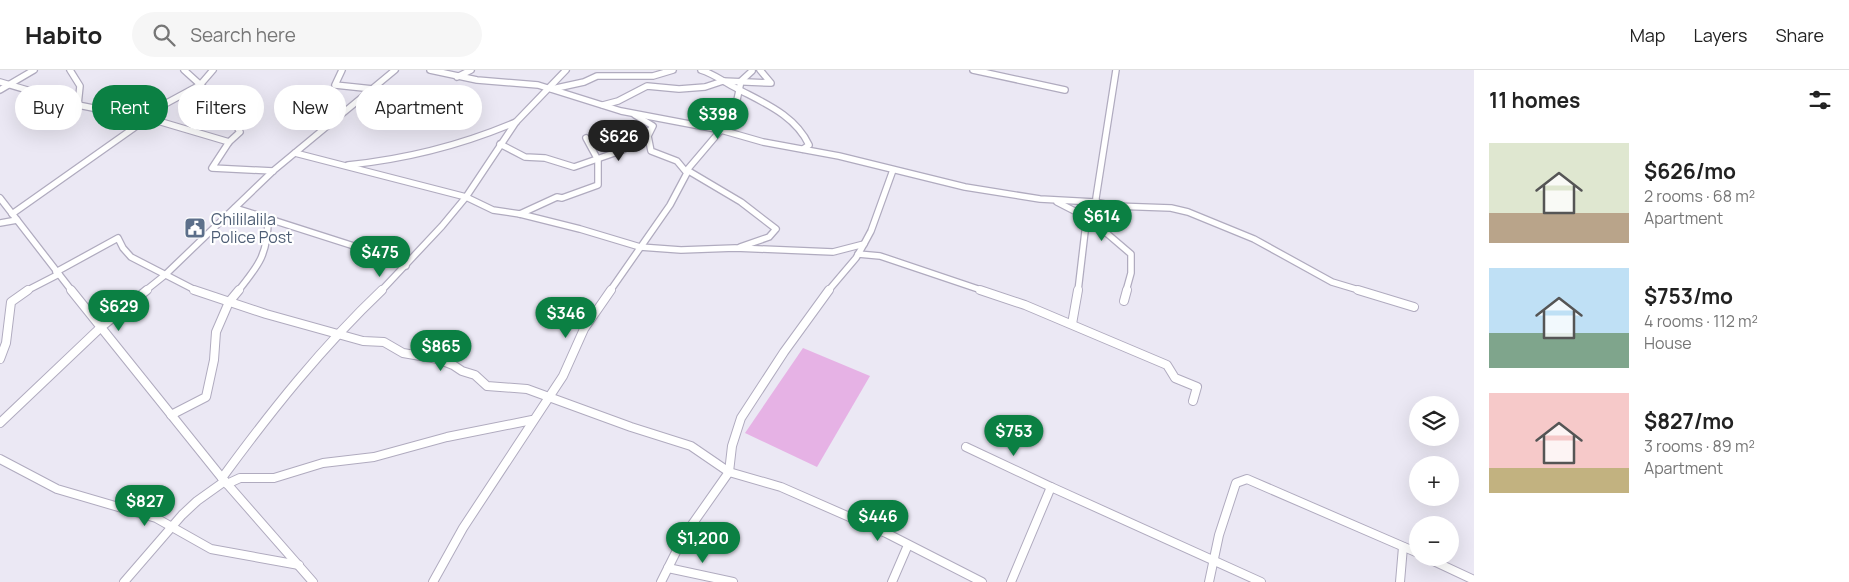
<!DOCTYPE html>
<meta charset="utf-8">
<style>
:root{--surface:#fff;--page:#f6f6f6;--text:#222;--muted:#767676;--line:#e0e0e0;--accent:#0b8043}
body{margin:0;font-family:Manrope,sans-serif;background:var(--page);color:var(--text);height:100vh;display:flex;flex-direction:column;font-size:19px;white-space:nowrap}
*{box-sizing:border-box;margin:0}
p{font-size:16px;color:var(--muted)}
.icon{flex:none;width:28px;height:28px;fill:none;stroke:currentColor;stroke-width:2;stroke-linecap:round;stroke-linejoin:round}
.map{position:relative;flex:1;overflow:hidden}
.side{display:flex;flex-direction:column;background:var(--surface);width:375px}
.side>*{flex:none}
.guide{position:absolute;left:15px;top:15px;width:475px;height:45px;display:flex;gap:10px}
.tools{position:absolute;left:1409px;top:326px;display:grid;gap:10px}
.tools a{display:grid;place-items:center;width:50px;height:50px;border-radius:50%;background:var(--surface);box-shadow:0 5px 20px #0002;font-size:25px}
.price{position:absolute;translate:-50% -42px;padding:0 11px;border-radius:18px;background:var(--accent);color:#fff;font-size:16px;line-height:32px;filter:drop-shadow(0 1px 2px #0008)}
.price::after{content:'';position:absolute;left:50%;top:30px;width:15px;height:11px;margin-left:-8px;background:inherit;clip-path:polygon(0 0,100% 0,50% 100%)}
.price.on{background:#222;color:#fff}
ul{padding:0;list-style:none}
li{display:flex;align-items:center;gap:15px;height:125px;padding:0 15px}
li span{display:grid;place-items:center;flex:none;width:140px;height:100px;border-radius:0px;color:#555}
li>.icon{margin-inline-start:auto}
span .icon{width:60px;height:60px;fill:#fffc;stroke-width:1}
li b{font-size:21px}
h2{display:flex;justify-content:space-between;align-items:center;height:60px;padding:0 15px;font-size:21px}
.chip{padding:0 18px;border-radius:22px;background:var(--surface);box-shadow:0 5px 20px #0002;font-size:18px;line-height:45px}
.chip.on{background:var(--accent);color:#fff}
header{display:flex;align-items:center;gap:30px;box-sizing:border-box;height:70px;padding:0 25px;background:var(--surface);border-bottom:1px solid var(--line)}
header strong{font-size:24px}
nav{display:flex;gap:28px;margin-inline-start:auto;font-size:18px}
.search{width:350px;height:45px;background:var(--page);display:flex;align-items:center;gap:12px;box-sizing:border-box;padding:0 18px;border-radius:28px;color:var(--muted);font-size:19px}
main{display:flex;flex:1;min-height:0}
.map>svg:first-child{display:block}
.green{fill:#e6b2e5}
.lines{fill:none;stroke-linecap:round;stroke-linejoin:round}
.minor-far1-casing{stroke:#b0abbf;stroke-width:8}
.minor-casing{stroke:#b0abbf;stroke-width:10}
.minor-far1{stroke:#fff;stroke-width:5.5}
.minor{stroke:#fff;stroke-width:8}
.labels{text-anchor:middle;stroke-width:4.5;stroke-linejoin:round;paint-order:stroke}
.service-label{font-size:16px;fill:#4e5e75;stroke:#fff;text-anchor:start}
</style>
<header>
<strong>Habito</strong>
<div class="search"><svg class="icon" aria-label="search" viewBox="0 0 24 24"><circle cx="10" cy="10" r="6"/><path d="M15 15l6 6"/></svg>Search here</div>
<nav><a>Map</a><a>Layers</a><a>Share</a></nav>
</header>
<main>
<div class="map">
<svg width="1474" height="512" viewBox="0 0 1474 512">
<rect width="100%" height="100%" fill="#ebe8f4"/>
<path class="green" d="M 803,278 L 870,306 L 817,397 L 745,363 Z"/>
<g class="lines">
<g class="minor-far1-casing">
<g id="minor-far1">
<path d="M 70,0 L 80,16 L 78,35"/>
<path d="M 184,0 L 225,37 L 240,62 L 229,72 L 212,98 L 273,101"/>
<path d="M 342,0 L 335,15 L 373,19"/>
<path d="M 430,0 L 477,10 L 538,15 L 621,41 L 721,60 L 763,72 L 839,86 L 965,117 L 1040,129 L 1095,132 L 1114,136 L 1171,138 L 1188,142 L 1254,169 L 1332,212 L 1362,221"/>
<path d="M 701,0 C 714,4 724,12 736,18 C 764,33 795,45 809,75 L 803,79"/>
<path d="M 973,0 L 1065,20"/>
<path d="M 457,7 L 471,0"/>
<path d="M 0,12 L 78,35 L 158,51 L 229,72"/>
<path d="M 552,19 L 584,12 L 597,6 L 653,6 L 673,0"/>
<path d="M 0,20 L 34,0"/>
<path d="M 603,35 L 618,31 L 647,16 L 679,19 L 705,17 L 723,11 L 771,13 L 760,0"/>
<path d="M 141,47 L 200,15 L 213,0"/>
<path d="M 721,60 L 687,100 L 741,132 L 776,159 L 769,167 L 740,177"/>
<path d="M 721,60 L 734,44 L 741,11 L 752,1"/>
<path d="M 500,74 L 525,87 L 545,88 L 574,97 L 623,80 L 650,60"/>
<path d="M 295,83 L 466,127 L 493,140 L 520,144 L 580,159 L 640,177 L 681,180 L 735,178 L 833,182 L 864,174 L 871,161 L 893,100"/>
<path d="M 348,95 C 407,89 462,75 516,52"/>
<path d="M 0,128 L 72,221"/>
<path d="M 1057,132 L 1090,149 L 1131,184 L 1131,203 L 1126,221"/>
<path d="M 235,138 L 379,184 L 406,196"/>
<path d="M 12,144 L 148,48"/>
<path d="M 520,144 L 557,127 L 562,128 L 598,115 L 598,90 L 586,68"/>
<path d="M 0,153 L 17,150"/>
<path d="M 858,184 L 880,186 L 984,221"/>
<path d="M 56,202 L 118,168 L 123,178 L 131,187 L 197,221"/>
<path d="M 26,221 L 59,204"/>
<path d="M 145,221 L 165,205 L 273,101 L 395,0"/>
<path d="M 238,221 C 259,195 268,184 268,149"/>
<path d="M 381,221 L 442,156 L 466,127 L 516,52 L 566,0"/>
<path d="M 610,221 L 670,135 L 687,103 L 677,91 L 651,81 L 648,66 L 653,56 L 635,45"/>
<path d="M 828,221 L 856,188 L 864,174"/>
<path d="M 1078,221 L 1086,153 L 1096,139 L 1096,128 L 1116,0"/>
</g>
</g>
<g class="minor-casing">
<g id="minor">
<path d="M 71,220 L 222,408 L 313,512"/>
<path d="M 194,220 L 266,244 L 363,271 L 384,272 L 403,283 L 438,289 L 453,295 L 462,301 L 475,305 L 487,316 L 527,319 L 631,357 L 691,376 L 729,402 L 781,417 L 886,463 L 982,512"/>
<path d="M 980,220 L 1025,235 L 1167,295 L 1175,308 L 1197,317 L 1193,331"/>
<path d="M 1358,220 L 1414,237"/>
<path d="M 1124,231 L 1127,220"/>
<path d="M 1072,254 L 1078,220"/>
<path d="M 0,289 L 6,273 L 11,232 L 28,220"/>
<path d="M 171,345 L 206,327 L 214,290 L 216,262 L 229,232 L 239,220"/>
<path d="M 0,353 L 100,258 L 147,220"/>
<path d="M 966,377 L 1051,417"/>
<path d="M 0,389 L 57,419 L 156,448 L 211,479 L 299,495"/>
<path d="M 222,408 C 271,341 322,277 382,220"/>
<path d="M 227,414 L 240,408 L 274,408 L 323,393 L 374,387 L 447,367 L 532,350"/>
<path d="M 1427,488 L 1474,510"/>
<path d="M 668,498 L 733,512"/>
<path d="M 124,512 L 182,445 L 197,431 L 225,411"/>
<path d="M 433,512 L 463,458 L 563,306 L 584,259 L 611,220"/>
<path d="M 661,512 L 684,466 L 729,402 L 732,376 L 741,348 L 784,282 L 829,220"/>
<path d="M 892,512 L 908,475"/>
<path d="M 1011,512 L 1051,417 L 1261,512"/>
<path d="M 1209,512 L 1219,465 L 1236,413 L 1247,409 L 1418,483"/>
<path d="M 1400,512 L 1403,477"/>
</g>
</g>
<use href="#minor-far1" class="minor-far1"/>
<use href="#minor" class="minor"/>
</g>
<defs>
<g id="civic-square" transform="scale(1.125)"><rect x="-9" y="-9" width="18" height="18" rx="4" fill="#5c6f8a" stroke="#fff"/><path d="M-.6-6.5H3V-4.5H.6V-3L4-1V1h2V6H-6V1h2V-1L-.6-3ZM-1.2 2.5V6h2.4V2.5Z" fill="#fff"/></g>
</defs>
<g fill-rule="evenodd">
<use href="#civic-square" x="195" y="158"/>
</g>
<g class="labels">
<g class="service-label">
<text x="211" y="155">Chililalila<tspan x="211" dy="18">Police Post</tspan></text>
</g>
</g>
</svg>
<div class="tools">
<a><svg class="icon" aria-label="layers" viewBox="0 0 24 24"><path d="M12 4l9 5-9 5-9-5zM3 14l9 5 9-5"/></svg></a>
<a>+</a>
<a>−</a>
</div>
<b class="price" style="left:718px;top:70px">$398</b>
<b class="price on" style="left:619px;top:92px">$626</b>
<b class="price" style="left:1102px;top:172px">$614</b>
<b class="price" style="left:380px;top:208px">$475</b>
<b class="price" style="left:119px;top:262px">$629</b>
<b class="price" style="left:566px;top:269px">$346</b>
<b class="price" style="left:441px;top:302px">$865</b>
<b class="price" style="left:1014px;top:387px">$753</b>
<b class="price" style="left:145px;top:457px">$827</b>
<b class="price" style="left:878px;top:472px">$446</b>
<b class="price" style="left:703px;top:494px">$1,200</b>
<div class="guide">
<a class="chip">Buy</a>
<a class="chip on">Rent</a>
<a class="chip">Filters</a>
<a class="chip">New</a>
<a class="chip">Apartment</a>
</div>
</div>
<section class="side">
<h2>11 homes<svg class="icon" aria-label="filters" viewBox="0 0 24 24"><path d="M4 7h16M4 17h16"/><circle cx="9" cy="7" r="2"/><circle cx="15" cy="17" r="2"/></svg></h2>
<ul>
<li><span style="background:linear-gradient(#dfe7d0 70%,#b9a48a 0)"><svg class="icon" aria-label="home" viewBox="0 0 24 24"><path d="M3 11l9-7 9 7M6 9v11h12V9"/></svg></span><div><b>$626/mo</b><p>2 rooms · 68 m²</p><p>Apartment</p></div></li>
<li><span style="background:linear-gradient(#bfe0f5 65%,#7fa58c 0)"><svg class="icon" aria-label="home" viewBox="0 0 24 24"><path d="M3 11l9-7 9 7M6 9v11h12V9"/></svg></span><div><b>$753/mo</b><p>4 rooms · 112 m²</p><p>House</p></div></li>
<li><span style="background:linear-gradient(#f6c9c9 75%,#c2b280 0)"><svg class="icon" aria-label="home" viewBox="0 0 24 24"><path d="M3 11l9-7 9 7M6 9v11h12V9"/></svg></span><div><b>$827/mo</b><p>3 rooms · 89 m²</p><p>Apartment</p></div></li>
</ul>
</section>
</main>
